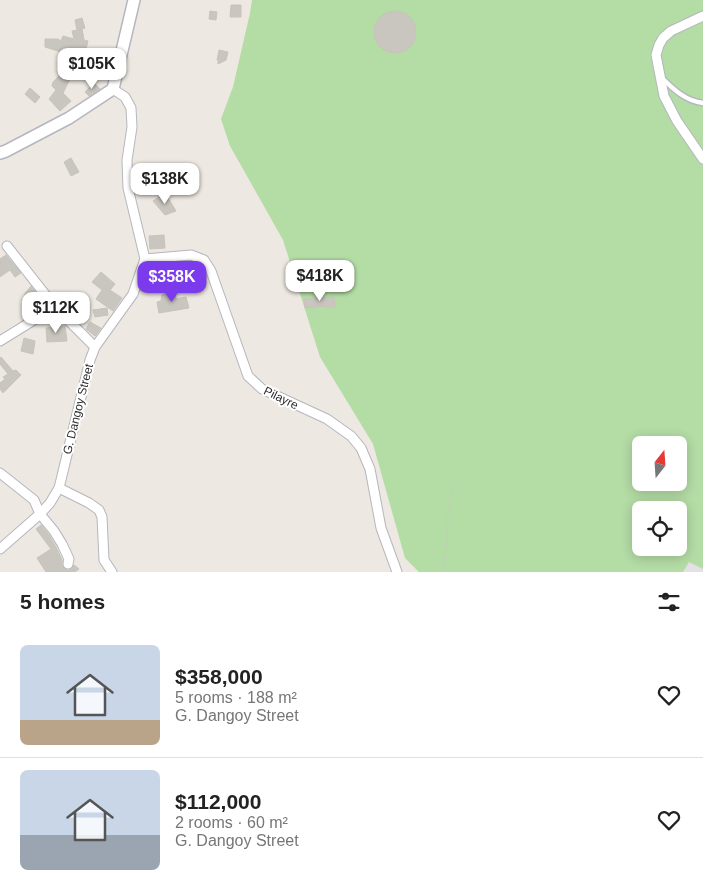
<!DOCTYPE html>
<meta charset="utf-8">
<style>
:root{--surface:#fff;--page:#f6f6f6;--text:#222;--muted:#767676;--line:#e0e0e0;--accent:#7c3aed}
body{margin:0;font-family:Helvetica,sans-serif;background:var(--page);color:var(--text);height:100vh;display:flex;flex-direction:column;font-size:19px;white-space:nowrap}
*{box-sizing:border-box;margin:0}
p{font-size:16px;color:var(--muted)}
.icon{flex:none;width:28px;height:28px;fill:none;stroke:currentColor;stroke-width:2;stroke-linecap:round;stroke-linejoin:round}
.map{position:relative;height:572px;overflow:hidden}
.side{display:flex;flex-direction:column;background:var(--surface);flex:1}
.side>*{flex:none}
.needle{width:32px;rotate:17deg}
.fabs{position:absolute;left:632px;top:436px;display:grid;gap:10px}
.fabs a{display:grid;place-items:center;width:55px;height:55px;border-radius:8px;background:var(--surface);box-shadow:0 2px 12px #0003;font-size:25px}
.price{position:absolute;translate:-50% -42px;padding:0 11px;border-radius:10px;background:#fff;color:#222;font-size:16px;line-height:32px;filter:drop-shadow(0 1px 2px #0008)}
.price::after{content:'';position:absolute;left:50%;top:30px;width:15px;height:11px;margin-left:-8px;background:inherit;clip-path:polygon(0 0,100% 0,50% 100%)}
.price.active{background:var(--accent);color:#fff}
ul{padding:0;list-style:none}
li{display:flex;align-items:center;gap:15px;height:125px;padding:0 20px}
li+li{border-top:1px solid var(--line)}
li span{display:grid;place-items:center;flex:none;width:140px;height:100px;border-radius:8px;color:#555}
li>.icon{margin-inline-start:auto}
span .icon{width:60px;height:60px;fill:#fffc;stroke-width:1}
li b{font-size:21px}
h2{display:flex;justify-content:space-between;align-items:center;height:60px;padding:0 20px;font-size:21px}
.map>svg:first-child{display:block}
.industrial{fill:#e3e1e6}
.green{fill:#b4dca5;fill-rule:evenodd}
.building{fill:#c9c6bf;stroke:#c8c4bb}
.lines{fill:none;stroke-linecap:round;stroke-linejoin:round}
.service-casing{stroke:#b5b6bf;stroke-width:7}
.minor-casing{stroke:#b5b6bf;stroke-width:11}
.tertiary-casing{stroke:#b5b6bf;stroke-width:14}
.path{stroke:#c8c8c8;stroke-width:1;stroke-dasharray:4 2.5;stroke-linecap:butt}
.service{stroke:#fff;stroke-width:4.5}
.minor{stroke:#fff;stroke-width:9}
.tertiary{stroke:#fff;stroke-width:11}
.labels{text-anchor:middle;stroke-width:4;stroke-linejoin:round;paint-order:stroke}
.street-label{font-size:12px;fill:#2d2d2d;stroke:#fff}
</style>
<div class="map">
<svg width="703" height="572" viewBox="0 0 703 572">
<rect width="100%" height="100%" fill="#ede8e1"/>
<path class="industrial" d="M 689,561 L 703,569 L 703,572 L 683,572 Z"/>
<path class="green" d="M 252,0 L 703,0 L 703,569 L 689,562 L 683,572 L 419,572 L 405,558 L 373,444 L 320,357 L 283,240 L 230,146 L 221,119 L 233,87 L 250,13 ZM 641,445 L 679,445 L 679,482 L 641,482 ZM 641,510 L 679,510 L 679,548 L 641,548 Z"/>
<g class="building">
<path d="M 231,5 L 241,5 L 241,17 L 230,17 Z"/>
<path d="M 210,11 L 217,12 L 216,20 L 209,19 Z"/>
<circle cx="395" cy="32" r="21"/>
<path d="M 82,18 L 85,28 L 77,30 L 75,20 Z"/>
<path d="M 82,29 L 84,40 L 88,41 L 85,53 L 95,56 L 93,62 L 45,47 L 45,39 L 58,39 L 61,41 L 63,36 L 74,39 L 72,31 Z"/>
<path d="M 219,50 L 228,52 L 226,60 L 218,64 L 218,60 L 217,60 Z"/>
<path d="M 68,67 L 76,72 L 71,80 L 70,79 L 63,93 L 71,101 L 60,111 L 49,99 L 56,90 L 52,86 L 53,82 Z"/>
<path d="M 94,83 L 100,89 L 89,96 L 85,92 Z"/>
<path d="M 30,88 L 40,97 L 35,103 L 25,94 Z"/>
<path d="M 71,158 L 79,172 L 71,176 L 64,162 Z"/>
<path d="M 165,193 L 176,211 L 165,215 L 153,201 Z"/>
<path d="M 164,235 L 165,248 L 150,249 L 149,236 Z"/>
<path d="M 6,255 L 21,273 L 15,277 L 10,270 L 0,277 L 0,259 Z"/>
<path d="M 101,272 L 115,284 L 110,290 L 122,298 L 113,311 L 96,299 L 102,290 L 92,282 Z"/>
<path d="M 31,286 L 37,295 L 32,302 L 24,295 Z"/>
<path d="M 175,291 L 176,299 L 186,297 L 189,308 L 159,313 L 157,302 L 161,301 L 162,295 Z"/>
<path d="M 334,297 L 335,307 L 326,307 L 326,306 L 305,308 L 304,299 Z"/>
<path d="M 107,308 L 108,315 L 95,317 L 93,310 Z"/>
<path d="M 90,322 L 101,328 L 95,336 L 86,329 Z"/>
<path d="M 65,326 L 67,341 L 47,342 L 46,328 Z"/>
<path d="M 24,338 L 35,341 L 33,354 L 21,351 Z"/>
<path d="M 1,357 L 13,371 L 16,370 L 21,375 L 3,393 L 0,389 L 0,383 L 5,379 L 3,377 L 8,374 L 0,364 L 0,358 Z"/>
<path d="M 41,525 L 49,535 L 56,547 L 62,560 L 62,566 L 66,570 L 70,570 L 74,565 L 79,569 L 75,572 L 46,572 L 37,558 L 51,549 L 36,529 Z"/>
</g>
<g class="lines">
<g class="service-casing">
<path id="service" d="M 662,78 C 674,90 686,101 703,103"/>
</g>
<g class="minor-casing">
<g id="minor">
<path d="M 703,16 L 671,31 L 663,38 L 659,45 L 656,55 L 664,96 L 677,121 L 703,159"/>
<path d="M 7,246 L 55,307 L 95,347"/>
<path d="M 145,259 L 191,255 L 204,260 L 211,271 L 248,376 L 262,389 L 327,419 L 351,436 L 361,448 L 370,469 L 381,528 L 397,572"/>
<path d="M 0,341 L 55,307"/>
<path d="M 0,473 L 34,500 L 40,514 L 54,531 L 62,544 L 69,559 L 68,564"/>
<path d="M 59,488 L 89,503 L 99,510 L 102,517 L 104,560 L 112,572"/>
<path d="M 0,549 L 40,514 L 50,503 L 59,488 L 90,360 L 95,347 L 133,294 L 145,259 L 128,188 L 127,160 L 132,127 L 131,108 L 125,97 L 113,89"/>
</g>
</g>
<g class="tertiary-casing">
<path id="tertiary" d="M 0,153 L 6,151 L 69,118 L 113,89 L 134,0"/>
</g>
<path class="path" d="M 443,572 L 447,539 L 448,512 L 453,486"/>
<use href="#service" class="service"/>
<use href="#minor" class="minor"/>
<use href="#tertiary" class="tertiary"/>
</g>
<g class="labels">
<g class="street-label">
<text transform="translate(281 398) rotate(26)" y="4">Pilayre</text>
<text transform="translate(78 409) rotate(-76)" y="4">G. Dangoy Street</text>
</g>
</g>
</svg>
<div class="fabs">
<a><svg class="needle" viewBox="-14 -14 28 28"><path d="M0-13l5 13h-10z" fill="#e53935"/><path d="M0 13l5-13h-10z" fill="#767676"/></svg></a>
<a><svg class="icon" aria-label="locate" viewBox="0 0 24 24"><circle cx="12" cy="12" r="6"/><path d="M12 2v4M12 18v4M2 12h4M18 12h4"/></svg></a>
</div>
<b class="price" style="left:92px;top:90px">$105K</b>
<b class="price" style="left:165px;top:205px">$138K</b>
<b class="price" style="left:320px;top:302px">$418K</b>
<b class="price active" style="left:172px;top:303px">$358K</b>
<b class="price" style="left:56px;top:334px">$112K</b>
</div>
<section class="side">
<h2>5 homes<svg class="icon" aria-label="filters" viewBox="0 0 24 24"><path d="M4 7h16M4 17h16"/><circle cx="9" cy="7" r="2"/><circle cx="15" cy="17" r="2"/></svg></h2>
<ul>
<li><span style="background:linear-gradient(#c9d6e8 75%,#b9a48a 0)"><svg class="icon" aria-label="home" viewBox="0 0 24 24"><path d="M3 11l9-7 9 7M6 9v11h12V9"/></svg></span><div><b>$358,000</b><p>5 rooms · 188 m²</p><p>G. Dangoy Street</p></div><svg class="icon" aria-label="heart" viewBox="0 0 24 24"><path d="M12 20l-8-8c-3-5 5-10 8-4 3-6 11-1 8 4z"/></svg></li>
<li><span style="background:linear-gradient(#c9d6e8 65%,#9aa5b1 0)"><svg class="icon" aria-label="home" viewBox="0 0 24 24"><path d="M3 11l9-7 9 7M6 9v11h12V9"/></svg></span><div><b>$112,000</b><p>2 rooms · 60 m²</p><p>G. Dangoy Street</p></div><svg class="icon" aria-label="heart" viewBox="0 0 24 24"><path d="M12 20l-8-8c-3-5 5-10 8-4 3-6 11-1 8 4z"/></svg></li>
</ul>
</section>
